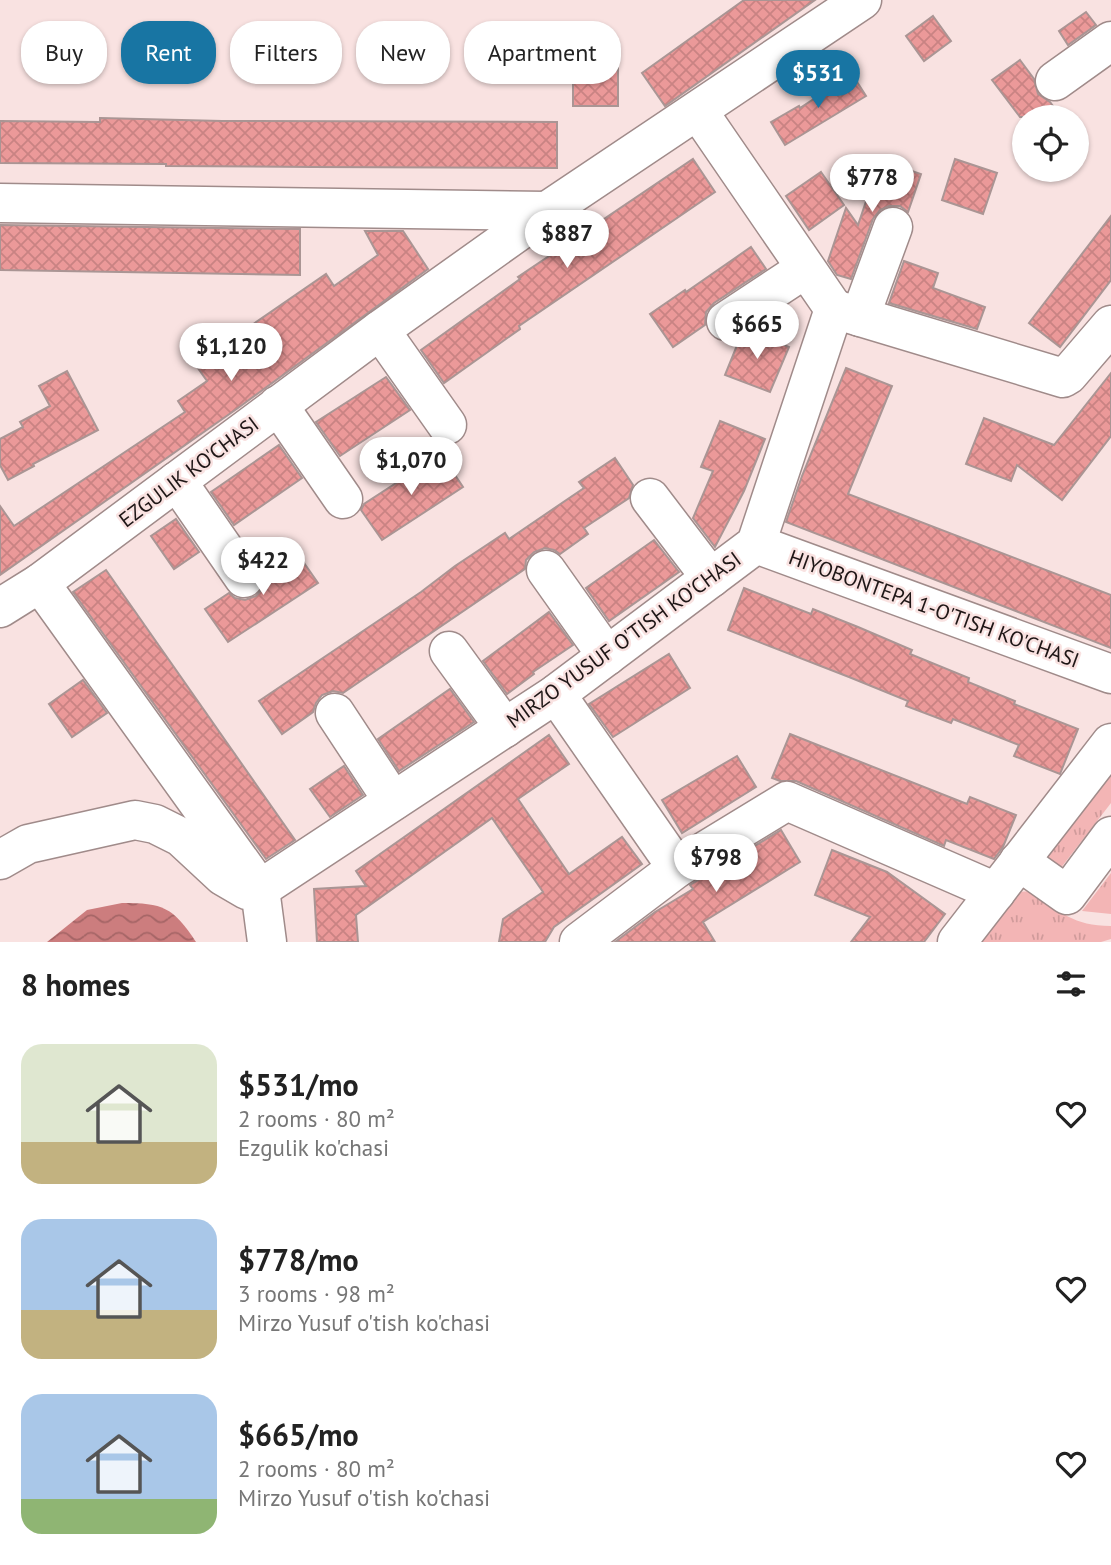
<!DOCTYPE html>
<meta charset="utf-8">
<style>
:root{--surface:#fff;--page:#f2f2f2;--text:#222;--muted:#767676;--accent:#1875a3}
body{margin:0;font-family:"PT Sans",sans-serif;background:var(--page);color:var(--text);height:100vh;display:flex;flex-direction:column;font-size:26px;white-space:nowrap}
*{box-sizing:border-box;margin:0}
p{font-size:23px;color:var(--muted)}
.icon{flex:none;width:38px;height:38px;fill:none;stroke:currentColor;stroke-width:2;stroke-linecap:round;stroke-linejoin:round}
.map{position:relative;height:942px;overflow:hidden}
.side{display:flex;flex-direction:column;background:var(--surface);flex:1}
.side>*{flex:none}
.hud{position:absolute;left:21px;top:21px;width:700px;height:63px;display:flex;gap:14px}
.controls{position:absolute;left:1012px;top:105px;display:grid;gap:14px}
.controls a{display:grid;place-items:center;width:77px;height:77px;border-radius:50%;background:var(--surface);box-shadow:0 2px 5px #0004;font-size:35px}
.price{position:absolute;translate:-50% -60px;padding:0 16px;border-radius:24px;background:#fff;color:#222;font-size:23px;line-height:46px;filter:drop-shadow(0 2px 4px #0008)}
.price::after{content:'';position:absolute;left:50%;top:42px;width:21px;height:16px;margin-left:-10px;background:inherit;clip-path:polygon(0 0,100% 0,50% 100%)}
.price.selected{background:var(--accent);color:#fff}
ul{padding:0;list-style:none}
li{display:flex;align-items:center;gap:21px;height:175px;padding:0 21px}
li span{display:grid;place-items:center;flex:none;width:196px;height:140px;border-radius:21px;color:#555}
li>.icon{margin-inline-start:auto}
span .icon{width:84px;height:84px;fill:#fffc;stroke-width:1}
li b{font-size:30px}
h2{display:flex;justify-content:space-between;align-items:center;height:84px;padding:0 21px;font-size:30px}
.chip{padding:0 24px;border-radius:28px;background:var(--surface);box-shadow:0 2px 5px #0004;font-size:24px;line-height:63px}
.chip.selected{background:var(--accent);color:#fff}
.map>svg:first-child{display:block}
.grass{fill:url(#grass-tufts)}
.water{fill:url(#water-waves)}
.building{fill:url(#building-cross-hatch);stroke:#aa9594;stroke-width:2}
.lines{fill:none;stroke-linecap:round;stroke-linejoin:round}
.minor-casing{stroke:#a08b8a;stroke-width:41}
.minor{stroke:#fff;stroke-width:38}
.labels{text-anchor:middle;stroke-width:5;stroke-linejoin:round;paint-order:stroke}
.street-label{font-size:21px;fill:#1e1616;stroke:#f9e2e1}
</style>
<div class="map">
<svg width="1111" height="942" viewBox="0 0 1111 942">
<defs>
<pattern id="grass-tufts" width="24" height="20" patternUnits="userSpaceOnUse" patternTransform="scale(1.75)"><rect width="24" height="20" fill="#f3b5b5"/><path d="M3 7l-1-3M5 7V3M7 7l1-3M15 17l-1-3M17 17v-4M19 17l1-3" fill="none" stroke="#d09b9b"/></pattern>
<pattern id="water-waves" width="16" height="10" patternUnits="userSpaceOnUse" patternTransform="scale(1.75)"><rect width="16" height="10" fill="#cc7d7e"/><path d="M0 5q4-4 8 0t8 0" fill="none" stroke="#a56566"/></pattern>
<pattern id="building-cross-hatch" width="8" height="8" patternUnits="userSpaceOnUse" patternTransform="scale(1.75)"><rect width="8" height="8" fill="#eb9999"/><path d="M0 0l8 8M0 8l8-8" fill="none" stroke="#c98383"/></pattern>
</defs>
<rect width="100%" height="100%" fill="#f9e2e1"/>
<g class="grass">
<path d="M 1111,769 L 1111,803 L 1060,869 L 1043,856 Z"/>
<path d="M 1111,873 L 1111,914 L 1082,911 Z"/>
<path d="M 1031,891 C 1061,912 1073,926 1111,926 L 1111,939 L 1101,942 L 980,942 L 1018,892 Z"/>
</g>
<path class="water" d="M 122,903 C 163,903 173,907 196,942 L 47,942 L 87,910 Z"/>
<g class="building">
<path d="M 744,0 L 815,0 L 665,106 L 642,73 Z"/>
<path d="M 1086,12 L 1096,25 L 1068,45 L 1059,31 Z"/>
<path d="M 933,16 L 951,41 L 924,61 L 906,36 Z"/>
<path d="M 1020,60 L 1034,79 L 1038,94 L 1050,102 L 1061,117 L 1020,117 L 992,80 Z"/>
<rect x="573" y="61" width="45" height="45"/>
<path d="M 852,74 L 866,96 L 785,145 L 771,122 L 799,106 L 800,108 Z"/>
<path d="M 100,118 L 222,121 L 557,122 L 557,168 L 312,167 L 166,166 L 166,164 L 0,163 L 0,121 L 100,122 Z"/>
<path d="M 693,159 L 715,192 L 519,326 L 520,329 L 444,383 L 421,350 L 520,279 L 518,277 Z"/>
<path d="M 955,159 L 997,173 L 983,214 L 942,200 Z"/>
<path d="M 880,160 L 921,174 L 908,212 L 900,206 L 889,206 L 880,210 L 873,219 L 851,279 L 837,275 L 828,261 L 846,208 L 858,225 Z"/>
<path d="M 821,172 L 844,205 L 809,230 L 786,196 Z"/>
<path d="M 1111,216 L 1111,280 L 1060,347 L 1029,323 Z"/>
<path d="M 0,225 L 300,229 L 300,275 L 0,270 Z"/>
<path d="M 365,231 L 403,231 L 428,269 L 238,408 L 0,575 L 0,506 L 14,526 L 185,412 L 178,401 L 207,381 L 195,364 L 326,274 L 334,286 L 378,255 Z"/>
<path d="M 751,247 L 766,269 L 714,303 L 706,312 L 705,325 L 673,347 L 650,314 L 685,290 L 686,292 Z"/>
<path d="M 904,261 L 938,273 L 933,288 L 985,307 L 977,329 L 889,303 Z"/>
<path d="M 750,331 L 789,347 L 770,392 L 725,375 L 740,338 Z"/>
<path d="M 846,368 L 892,386 L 848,494 L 1111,595 L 1111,648 L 786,522 L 802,476 Z"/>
<path d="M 67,371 L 98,430 L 33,464 L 34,466 L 8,480 L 0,465 L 0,439 L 23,427 L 20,422 L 50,406 L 39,386 Z"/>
<path d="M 1111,373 L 1111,436 L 1062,500 L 1017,465 L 1011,481 L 966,464 L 984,418 L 1054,445 Z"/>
<path d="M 386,377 L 410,410 L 340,456 L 316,422 Z"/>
<path d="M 720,421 L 765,439 L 744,491 L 715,547 L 693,518 L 713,471 L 701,467 Z"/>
<path d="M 279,445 L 302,478 L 234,525 L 211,492 Z"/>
<path d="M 441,454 L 463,487 L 382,540 L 361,510 L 364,504 Z"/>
<path d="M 615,458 L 633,485 L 629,498 L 584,528 L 588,534 L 560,554 L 554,550 L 545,548 L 534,552 L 526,560 L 525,569 L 343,693 L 333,691 L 322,695 L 316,703 L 313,712 L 282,734 L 259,701 L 421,592 L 455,566 L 505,533 L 509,539 L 584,488 L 579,482 Z"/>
<path d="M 176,519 L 199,552 L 174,569 L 151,536 Z"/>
<path d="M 654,540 L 679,572 L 609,621 L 586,588 Z"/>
<path d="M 295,550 L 318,583 L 228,642 L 205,609 L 229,593 L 235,598 L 245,600 L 256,596 L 264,587 L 264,572 Z"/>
<path d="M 106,570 L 295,840 L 266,859 L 73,592 Z"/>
<path d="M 744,588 L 811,614 L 813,609 L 858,627 L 912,650 L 910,654 L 969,678 L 968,682 L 1015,701 L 1014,704 L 1078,729 L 1060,774 L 1014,756 L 1019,745 L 953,719 L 951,723 L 906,706 L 908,701 L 849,677 L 728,630 Z"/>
<path d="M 549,612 L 573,645 L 533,672 L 534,674 L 507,694 L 483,661 Z"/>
<path d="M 669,654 L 690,688 L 613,737 L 589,704 Z"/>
<path d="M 83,680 L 107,713 L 72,737 L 49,704 Z"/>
<path d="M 450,689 L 474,722 L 399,771 L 378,739 Z"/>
<path d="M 790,734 L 967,804 L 970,797 L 1016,815 L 1003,847 L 994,859 L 946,840 L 944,846 L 796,781 L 780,781 L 772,778 Z"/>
<path d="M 549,735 L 569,764 L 518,799 L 569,874 L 622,837 L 642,864 L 554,927 L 545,942 L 499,942 L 503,919 L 543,892 L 492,818 L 356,915 L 358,942 L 317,942 L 314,889 L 366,886 L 356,871 Z"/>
<path d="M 737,756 L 756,787 L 682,833 L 662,800 Z"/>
<path d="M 344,766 L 363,795 L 330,817 L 310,789 Z"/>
<path d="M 781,830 L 800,862 L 703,922 L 715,942 L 615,942 L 655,912 L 693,889 L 690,885 Z"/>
<path d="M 832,850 L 887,872 L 945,914 L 924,942 L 851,942 L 870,917 L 815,895 Z"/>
</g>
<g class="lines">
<g class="minor-casing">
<g id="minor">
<path d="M 1055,81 L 1111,41"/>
<path d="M 0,203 L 547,211"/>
<path d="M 834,309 L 1063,378 L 1068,375 L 1111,325"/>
<path d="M 860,317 L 893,227"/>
<path d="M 726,321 L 805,269"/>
<path d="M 380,330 L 447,425"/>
<path d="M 278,405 L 343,499"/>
<path d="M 177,481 L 244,578"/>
<path d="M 650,498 L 711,578"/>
<path d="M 756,544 L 1111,674"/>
<path d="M 546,570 L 607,656"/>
<path d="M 40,583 L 260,889 L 267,942"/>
<path d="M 0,608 L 40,583 L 380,330 L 547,211 L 862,0"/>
<path d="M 449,651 L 505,728"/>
<path d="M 556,694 L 677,868"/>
<path d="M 335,713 L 393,801"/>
<path d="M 0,860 L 28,844 L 135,820 L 155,824 L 181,837 L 223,876 L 247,890 L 260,889 L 556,694 L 756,544 L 834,309 L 698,111"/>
<path d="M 1019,861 L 1067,895 L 1111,836"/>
<path d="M 579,942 L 677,868 L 787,801 L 996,892"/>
<path d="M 957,942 L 1111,743"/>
</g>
</g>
<use href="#minor" class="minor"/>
</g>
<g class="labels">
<g class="street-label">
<text transform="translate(189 472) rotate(-37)" y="7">EZGULIK KO'CHASI</text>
<text transform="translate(934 609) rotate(20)" y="7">HIYOBONTEPA 1-O'TISH KO'CHASI</text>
<text transform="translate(624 640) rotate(-36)" y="7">MIRZO YUSUF O'TISH KO'CHASI</text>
</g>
</g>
</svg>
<div class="controls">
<a><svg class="icon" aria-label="locate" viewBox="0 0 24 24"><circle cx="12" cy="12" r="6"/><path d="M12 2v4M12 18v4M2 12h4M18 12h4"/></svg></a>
</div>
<b class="price selected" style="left:818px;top:110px">$531</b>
<b class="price" style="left:872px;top:214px">$778</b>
<b class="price" style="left:567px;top:270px">$887</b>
<b class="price" style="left:757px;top:361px">$665</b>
<b class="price" style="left:231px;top:383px">$1,120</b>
<b class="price" style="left:411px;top:497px">$1,070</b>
<b class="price" style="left:263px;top:597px">$422</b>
<b class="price" style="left:716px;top:894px">$798</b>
<div class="hud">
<a class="chip">Buy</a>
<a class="chip selected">Rent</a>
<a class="chip">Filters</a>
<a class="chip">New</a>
<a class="chip">Apartment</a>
</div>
</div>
<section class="side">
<h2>8 homes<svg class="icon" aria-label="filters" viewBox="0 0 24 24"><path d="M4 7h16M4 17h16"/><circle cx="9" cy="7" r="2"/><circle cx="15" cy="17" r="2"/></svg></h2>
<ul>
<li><span style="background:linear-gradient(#dfe7d0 70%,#c2b280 0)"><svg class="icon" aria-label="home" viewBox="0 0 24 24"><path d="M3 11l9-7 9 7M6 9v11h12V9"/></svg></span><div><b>$531/mo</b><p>2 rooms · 80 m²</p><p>Ezgulik ko'chasi</p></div><svg class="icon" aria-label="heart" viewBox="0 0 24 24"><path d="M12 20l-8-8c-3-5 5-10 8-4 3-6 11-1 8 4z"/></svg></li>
<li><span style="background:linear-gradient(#a9c7e8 65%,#c2b280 0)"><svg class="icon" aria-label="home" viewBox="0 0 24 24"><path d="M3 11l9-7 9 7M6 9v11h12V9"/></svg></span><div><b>$778/mo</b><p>3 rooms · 98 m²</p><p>Mirzo Yusuf o'tish ko'chasi</p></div><svg class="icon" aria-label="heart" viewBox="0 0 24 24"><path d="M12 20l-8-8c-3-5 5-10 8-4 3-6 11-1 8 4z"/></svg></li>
<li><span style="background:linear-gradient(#a9c7e8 75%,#8fb573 0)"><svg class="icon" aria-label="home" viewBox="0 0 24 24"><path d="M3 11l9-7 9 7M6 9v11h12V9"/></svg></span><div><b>$665/mo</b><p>2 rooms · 80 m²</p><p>Mirzo Yusuf o'tish ko'chasi</p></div><svg class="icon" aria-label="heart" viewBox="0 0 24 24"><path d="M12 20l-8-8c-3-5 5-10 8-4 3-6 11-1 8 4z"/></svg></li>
</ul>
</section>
